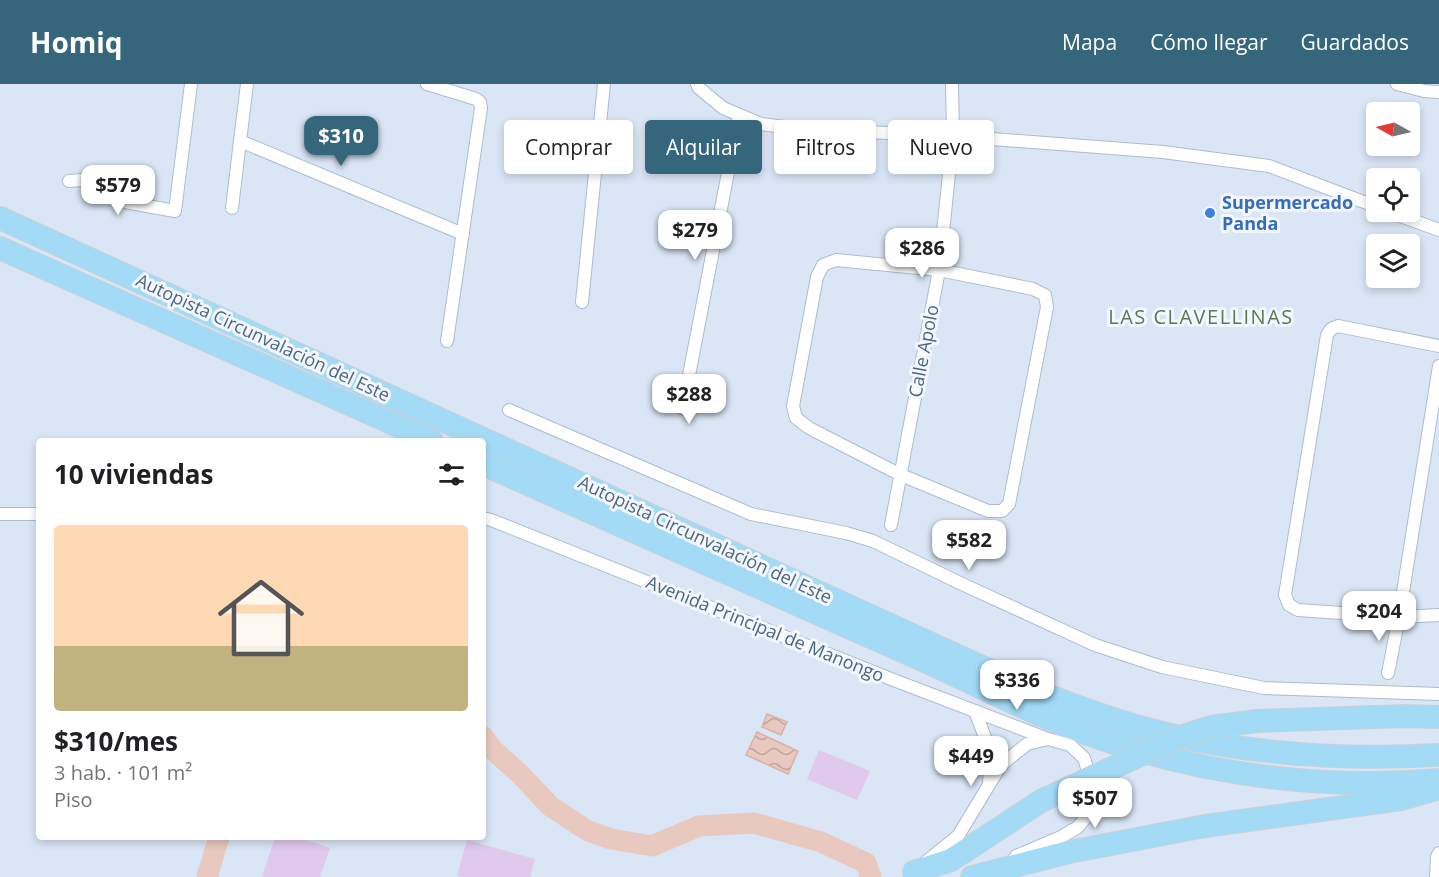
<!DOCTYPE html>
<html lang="es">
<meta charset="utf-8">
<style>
:root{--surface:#fff;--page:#f2f2f2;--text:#202124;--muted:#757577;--accent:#36667b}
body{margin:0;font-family:"Open Sans",sans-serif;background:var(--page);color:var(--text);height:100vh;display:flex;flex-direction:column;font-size:22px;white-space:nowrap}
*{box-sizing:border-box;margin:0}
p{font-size:20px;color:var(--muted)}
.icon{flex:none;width:33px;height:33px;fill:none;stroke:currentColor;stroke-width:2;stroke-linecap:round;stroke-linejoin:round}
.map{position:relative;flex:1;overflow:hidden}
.details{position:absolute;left:36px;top:354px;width:450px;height:402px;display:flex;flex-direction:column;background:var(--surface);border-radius:6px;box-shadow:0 3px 9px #0003}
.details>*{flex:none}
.banner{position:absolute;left:504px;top:36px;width:570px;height:54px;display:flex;gap:12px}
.needle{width:39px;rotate:278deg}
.controls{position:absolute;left:1366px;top:18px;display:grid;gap:12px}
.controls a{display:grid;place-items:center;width:54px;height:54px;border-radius:6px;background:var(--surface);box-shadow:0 3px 9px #0003;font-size:30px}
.price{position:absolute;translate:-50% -51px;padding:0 14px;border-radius:12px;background:#fff;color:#222;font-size:20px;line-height:39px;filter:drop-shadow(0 2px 3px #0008)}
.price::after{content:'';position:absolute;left:50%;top:36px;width:18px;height:14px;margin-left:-9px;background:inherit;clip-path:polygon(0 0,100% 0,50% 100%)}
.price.selected{background:var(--accent);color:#fff}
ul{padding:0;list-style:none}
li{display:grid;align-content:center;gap:12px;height:318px;padding:0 18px}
li span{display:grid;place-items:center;height:186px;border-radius:6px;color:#555}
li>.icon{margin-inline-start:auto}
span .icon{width:108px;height:108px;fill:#fffc;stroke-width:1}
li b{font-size:26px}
h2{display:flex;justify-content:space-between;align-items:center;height:72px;padding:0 18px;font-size:26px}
.pill{padding:0 21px;border-radius:6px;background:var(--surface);box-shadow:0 3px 9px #0003;font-size:21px;line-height:54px}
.pill.selected{background:var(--accent);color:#fff}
header{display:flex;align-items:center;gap:36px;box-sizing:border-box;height:84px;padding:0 30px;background:var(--accent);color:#fff}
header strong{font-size:28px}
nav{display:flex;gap:33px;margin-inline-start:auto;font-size:21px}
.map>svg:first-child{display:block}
.residential{fill:#dae5f5;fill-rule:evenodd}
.park{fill:#e0c9ec}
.water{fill:url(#water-waves);stroke:#dab1a5;stroke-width:1.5}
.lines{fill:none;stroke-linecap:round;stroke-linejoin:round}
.river{stroke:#e8c8bf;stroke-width:21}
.street-casing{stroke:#adbdce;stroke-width:14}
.highway-casing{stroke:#cad1d7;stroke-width:24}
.street{stroke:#fff;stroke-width:12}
.highway{stroke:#a3dbf7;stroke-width:22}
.highway-bridge-casing{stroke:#cad1d7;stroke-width:24;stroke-linecap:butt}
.highway-bridge{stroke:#a3dbf7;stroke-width:22}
.shop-dot{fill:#3f7fe0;stroke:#f3f7ff;stroke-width:2}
.labels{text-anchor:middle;stroke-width:6;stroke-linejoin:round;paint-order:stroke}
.shop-label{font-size:18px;font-weight:bold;fill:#366cbe;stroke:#f3f7ff;text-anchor:start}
.street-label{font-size:18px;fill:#4d677a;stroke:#f3f7ff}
.neighbourhood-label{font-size:20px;letter-spacing:1.5px;fill:#5e7954;stroke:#f3f7ff}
</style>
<header>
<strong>Homiq</strong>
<nav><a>Mapa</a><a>Cómo llegar</a><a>Guardados</a></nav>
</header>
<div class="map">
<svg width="1439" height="793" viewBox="0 0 1439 793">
<defs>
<pattern id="water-waves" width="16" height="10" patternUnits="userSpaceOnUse" patternTransform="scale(1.5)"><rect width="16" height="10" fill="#e8c8bf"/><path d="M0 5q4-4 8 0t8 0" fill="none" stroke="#bea6a0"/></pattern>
</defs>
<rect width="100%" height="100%" fill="#ecf1fd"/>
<path class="residential" d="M 0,0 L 1439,0 L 1439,793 L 0,793 ZM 1377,28 L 1410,28 L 1410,62 L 1377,62 ZM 1377,94 L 1410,94 L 1410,128 L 1377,128 ZM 1377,160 L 1410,160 L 1410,194 L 1377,194 ZM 39,357 L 483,357 L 483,753 L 39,753 Z"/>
<g class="park">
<path d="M 819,666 L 870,687 L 857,716 L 807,695 Z"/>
<path d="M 275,753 L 297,753 L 330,764 L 320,793 L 262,793 Z"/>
<path d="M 467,756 L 535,775 L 530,793 L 462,793 L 457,792 Z"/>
</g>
<g class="water">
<path d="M 767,630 L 787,638 L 781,651 L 762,643 Z"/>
<path d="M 757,648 L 798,667 L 788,690 L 746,671 Z"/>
</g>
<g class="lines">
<g class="river">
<path d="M 483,652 L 493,666 L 521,691 L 550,722 L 588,747 L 611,755 L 652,762 L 699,742 L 754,739 L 821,758 L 866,779 L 871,793"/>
<path d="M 207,793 L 219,753"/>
</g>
<g class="street-casing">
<g id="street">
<path d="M 247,0 L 240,57 L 463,150"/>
<path d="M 427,0 L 476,15 L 480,18 L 481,24 L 447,257"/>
<path d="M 697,0 L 699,4 L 723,24 L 761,40 L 800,45 L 953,52 L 1163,68 L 1269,82 L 1377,123"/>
<path d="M 1397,0 L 1424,7 L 1439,8"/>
<path d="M 69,97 L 83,96 L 95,99 L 111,106 L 125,118 L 175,127 L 191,0"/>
<path d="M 232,124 L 240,57"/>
<path d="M 1390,128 L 1439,146"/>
<path d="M 836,176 L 939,186 L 1033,205 L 1045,211 L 1047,223 L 1009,420 L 1002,427 L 988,427 L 901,391 L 809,344 L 796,334 L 793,322 L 817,193 L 823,181 Z"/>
<path d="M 582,218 L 604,0"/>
<path d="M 1439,262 L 1338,242 L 1331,245 L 1327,251 L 1285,511 L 1289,521 L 1298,526 L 1399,533 L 1439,531"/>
<path d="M 686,307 L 693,309 L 697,316 L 694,323 L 688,326 L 681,324 L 677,317 L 680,310 L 686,307 L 739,31"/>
<path d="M 509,326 L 751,430 L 846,449 L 873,457 L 962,500 L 1095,561 L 1162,583 L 1264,604 L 1439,610"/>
<path d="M 0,430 L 39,430"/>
<path d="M 483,434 L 491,436 L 891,595 L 1048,655 L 1070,661 L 1084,674 L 1095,710 L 1090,728 L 1078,743 L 1061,753 L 1016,772"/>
<path d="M 891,441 L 939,186 L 953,52 L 952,0"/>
<path d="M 1388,589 L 1399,533 L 1439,282"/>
<path d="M 975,627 L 992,672 L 989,698"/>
<path d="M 926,778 L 958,752 L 1001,681 L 1027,660 L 1048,655"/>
<path d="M 1436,793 L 1437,773 L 1439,769"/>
</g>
</g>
<g class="highway-casing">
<g id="highway">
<path d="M 0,134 L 1028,604 C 1075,622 1122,640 1171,651 C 1259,671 1349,676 1439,671"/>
<path d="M 0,164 L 432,357"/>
<path d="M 483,380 C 608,436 732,491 857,547 C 887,560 917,573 946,587 C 996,610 1044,635 1096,653 C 1205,691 1324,706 1439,696"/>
<path d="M 1257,637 L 1405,632 L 1439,633"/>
<path d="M 914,788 L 951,776 L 1041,717"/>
<path d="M 972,793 L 1069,768 L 1205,742 L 1401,715 L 1433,706"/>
</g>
</g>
<use href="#street" class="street"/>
<use href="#highway" class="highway"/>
<g class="highway-bridge-casing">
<path id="highway-bridge" d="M 1041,717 L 1177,654 L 1211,643 L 1257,637"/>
</g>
<use href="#highway-bridge" class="highway-bridge"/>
</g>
<circle class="shop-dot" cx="1210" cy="129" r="6"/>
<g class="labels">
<g class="shop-label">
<text x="1222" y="125">Supermercado<tspan x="1222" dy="21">Panda</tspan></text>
</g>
<g class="street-label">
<text transform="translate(263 254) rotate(25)" y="6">Autopista Circunvalación del Este</text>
<text transform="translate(924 267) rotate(-79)" y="6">Calle Apolo</text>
<text transform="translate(705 456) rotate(25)" y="6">Autopista Circunvalación del Este</text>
<text transform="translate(765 545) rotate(22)" y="6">Avenida Principal de Manongo</text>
</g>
<g class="neighbourhood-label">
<text x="1201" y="240">LAS CLAVELLINAS</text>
</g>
</g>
</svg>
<div class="controls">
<a><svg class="needle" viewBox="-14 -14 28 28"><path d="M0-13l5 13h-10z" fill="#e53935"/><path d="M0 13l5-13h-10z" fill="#757577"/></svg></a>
<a><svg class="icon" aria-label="locate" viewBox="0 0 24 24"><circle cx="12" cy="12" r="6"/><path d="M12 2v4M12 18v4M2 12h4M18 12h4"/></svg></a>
<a><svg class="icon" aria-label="layers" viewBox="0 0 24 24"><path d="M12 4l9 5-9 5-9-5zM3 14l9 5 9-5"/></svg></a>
</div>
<b class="price selected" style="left:341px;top:83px">$310</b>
<b class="price" style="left:118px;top:132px">$579</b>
<b class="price" style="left:695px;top:177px">$279</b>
<b class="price" style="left:922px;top:195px">$286</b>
<b class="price" style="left:689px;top:341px">$288</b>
<b class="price" style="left:969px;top:487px">$582</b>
<b class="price" style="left:1379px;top:558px">$204</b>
<b class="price" style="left:1017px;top:627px">$336</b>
<b class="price" style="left:971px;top:703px">$449</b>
<b class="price" style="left:1095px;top:745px">$507</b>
<div class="banner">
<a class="pill">Comprar</a>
<a class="pill selected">Alquilar</a>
<a class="pill">Filtros</a>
<a class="pill">Nuevo</a>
</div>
<section class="details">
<h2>10 viviendas<svg class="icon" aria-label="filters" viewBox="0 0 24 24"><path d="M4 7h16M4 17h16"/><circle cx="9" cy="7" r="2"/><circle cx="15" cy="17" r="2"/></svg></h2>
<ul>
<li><span style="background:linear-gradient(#ffd9b3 65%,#c2b280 0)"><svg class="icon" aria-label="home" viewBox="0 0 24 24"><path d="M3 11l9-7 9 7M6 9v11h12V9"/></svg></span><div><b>$310/mes</b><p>3 hab. · 101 m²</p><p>Piso</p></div></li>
</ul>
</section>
</div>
